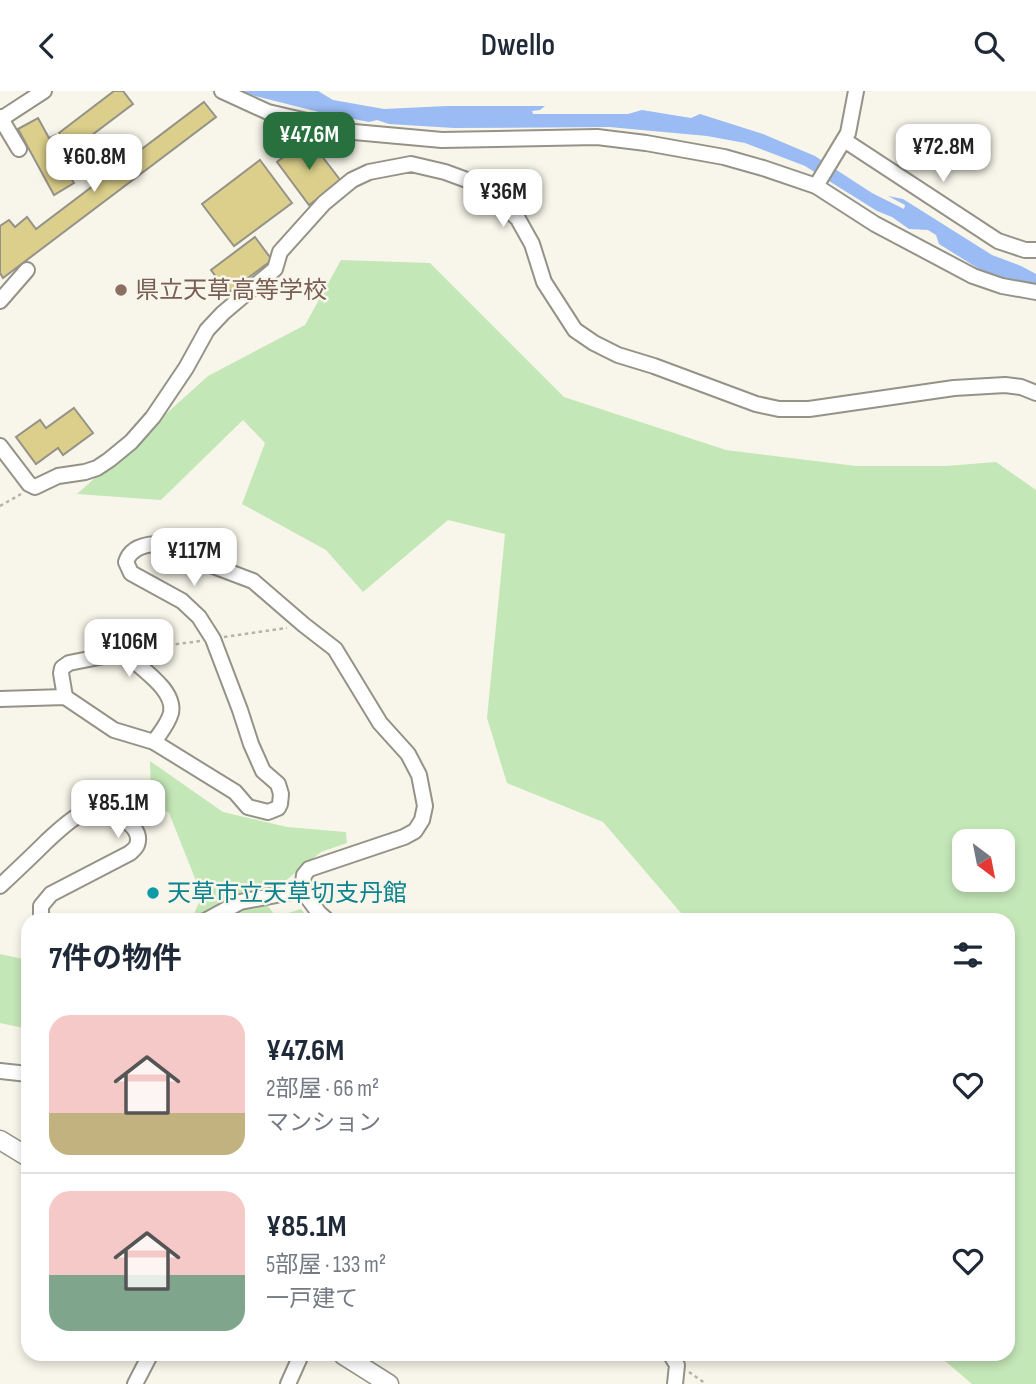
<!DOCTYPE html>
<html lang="ja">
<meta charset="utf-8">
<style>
:root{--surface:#fff;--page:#f6f6f7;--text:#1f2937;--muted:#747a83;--line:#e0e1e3;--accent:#28713f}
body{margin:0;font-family:"Sofia Sans Condensed","Noto Sans JP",sans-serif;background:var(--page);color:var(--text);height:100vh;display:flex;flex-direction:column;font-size:26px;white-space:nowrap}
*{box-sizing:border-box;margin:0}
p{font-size:23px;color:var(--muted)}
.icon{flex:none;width:38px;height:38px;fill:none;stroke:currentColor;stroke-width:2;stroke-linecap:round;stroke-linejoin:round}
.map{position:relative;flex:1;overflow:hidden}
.panel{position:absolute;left:21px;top:822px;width:994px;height:448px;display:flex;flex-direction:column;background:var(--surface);border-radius:21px;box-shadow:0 4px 10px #0003}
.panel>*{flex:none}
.needle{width:46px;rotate:148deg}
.tools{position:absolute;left:952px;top:738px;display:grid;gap:14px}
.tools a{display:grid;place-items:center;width:63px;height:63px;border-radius:14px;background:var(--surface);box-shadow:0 4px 10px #0003;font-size:35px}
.price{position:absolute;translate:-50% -60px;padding:0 16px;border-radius:14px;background:#fff;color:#222;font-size:23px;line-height:46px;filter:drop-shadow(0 2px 4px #0008)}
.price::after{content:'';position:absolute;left:50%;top:42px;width:21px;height:16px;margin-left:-10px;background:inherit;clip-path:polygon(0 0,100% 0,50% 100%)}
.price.on{background:var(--accent);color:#fff}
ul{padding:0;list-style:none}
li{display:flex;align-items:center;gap:21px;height:175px;padding:0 28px}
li+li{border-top:2px solid var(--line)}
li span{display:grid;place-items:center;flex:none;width:196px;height:140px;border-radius:21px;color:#555}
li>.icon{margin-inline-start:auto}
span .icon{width:84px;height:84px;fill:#fffc;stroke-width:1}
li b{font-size:30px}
h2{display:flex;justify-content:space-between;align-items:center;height:84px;padding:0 28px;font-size:30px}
header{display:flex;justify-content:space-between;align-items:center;height:91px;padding:0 28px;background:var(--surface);font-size:32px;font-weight:600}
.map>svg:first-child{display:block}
.green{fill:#c4e7b7;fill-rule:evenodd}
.water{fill:#9abbf3}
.building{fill:#dccf8b;stroke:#959388;stroke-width:2}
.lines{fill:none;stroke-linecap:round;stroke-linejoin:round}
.minor-casing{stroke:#959388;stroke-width:18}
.major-casing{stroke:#959388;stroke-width:21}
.path{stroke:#b5b3aa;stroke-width:2.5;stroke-dasharray:3.5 3.5;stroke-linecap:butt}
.minor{stroke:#fff;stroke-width:14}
.major{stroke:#fff;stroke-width:18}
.education-dot{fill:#8d6e63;stroke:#f8f6ea;stroke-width:2.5}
.culture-dot{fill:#0f9aa8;stroke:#f8f6ea;stroke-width:2.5}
.labels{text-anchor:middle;stroke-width:5;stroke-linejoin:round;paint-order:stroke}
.education-label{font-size:24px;fill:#785e54;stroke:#f8f6ea;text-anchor:start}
.culture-label{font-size:24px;fill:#0d838f;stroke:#f8f6ea;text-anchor:start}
</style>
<header><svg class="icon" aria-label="back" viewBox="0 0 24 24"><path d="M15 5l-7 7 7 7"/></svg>Dwello<svg class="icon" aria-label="search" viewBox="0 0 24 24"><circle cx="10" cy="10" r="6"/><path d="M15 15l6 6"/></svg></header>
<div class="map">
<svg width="1036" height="1293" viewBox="0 0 1036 1293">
<rect width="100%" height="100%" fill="#f8f6ea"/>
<g class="green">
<path d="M 341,169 L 430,172 L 564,306 L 726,359 L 856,375 L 946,375 L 996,371 L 1036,399 L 1036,1293 L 972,1293 L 938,1264 L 1008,1264 L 1008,830 L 687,829 L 603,731 L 507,692 L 487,627 L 505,443 L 448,429 L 363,501 L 326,459 L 242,413 L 265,352 L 243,329 L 161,409 L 77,403 L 208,285 L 305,234 ZM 964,751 L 1003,751 L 1003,789 L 964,789 Z"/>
<path d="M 150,670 L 223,721 L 287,736 L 346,741 L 347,752 L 321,761 L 263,808 L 276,826 L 301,818 L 310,829 L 191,829 L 202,805 L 169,722 L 151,712 Z"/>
<path d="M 0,863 L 28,869 L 28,938 L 0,932 Z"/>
</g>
<path class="water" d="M 235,0 L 318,0 L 333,9 L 384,18 L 447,15 L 545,15 L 540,19 L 532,20 L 533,23 L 628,23 L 642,19 L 691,27 L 700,23 L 763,43 L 815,65 L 872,102 L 904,118 L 905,114 L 888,105 L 903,108 L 992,164 L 1021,175 L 1036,183 L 1036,196 L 992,186 L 939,153 L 936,144 L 928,139 L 909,138 L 892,126 L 877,120 L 805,75 L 745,52 L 707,45 L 609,36 L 454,37 L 389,33 L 377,29 L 369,31 L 327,23 Z"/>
<g class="building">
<path d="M 114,0 L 123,0 L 133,13 L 72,59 L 59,42 Z"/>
<path d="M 204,11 L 216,26 L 3,187 L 0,182 L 0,135 L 9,129 L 15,136 L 27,126 L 36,138 Z"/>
<path d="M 38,27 L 49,47 L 56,44 L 77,82 L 70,86 L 74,92 L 54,104 L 18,38 Z"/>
<path d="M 308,47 L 341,90 L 309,114 L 277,71 Z"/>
<path d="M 260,69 L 292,112 L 234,155 L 202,113 Z"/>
<path d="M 255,146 L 272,169 L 228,202 L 211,179 Z"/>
<path d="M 74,317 L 93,342 L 63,364 L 58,357 L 36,373 L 16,346 L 40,329 L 46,337 Z"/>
</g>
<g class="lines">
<g class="minor-casing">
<g id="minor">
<path d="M 222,0 L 268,21 L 354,41 L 442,49 L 597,46 L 646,52 L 724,66 L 763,77 L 816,95 L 875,133 L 973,185 L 1002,195 L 1036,201"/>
<path d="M 0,26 L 19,58"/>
<path d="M 1,28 L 44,0"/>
<path d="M 844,49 L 998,150 L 1025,159 L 1036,159"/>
<path d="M 816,95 L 848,42 L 856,0"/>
<path d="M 0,210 L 27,179"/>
<path d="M 0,355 L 29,393 L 35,396 L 58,385 L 85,381 L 97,377 L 109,369 L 131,351 L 153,326 L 186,277 L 207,239 L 223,222 L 275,178 L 280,161 L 324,112 L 352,89 L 369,81 L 411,73 L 445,81 L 475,92 L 497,107 L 518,128 L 532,153 L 544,191 L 575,239 L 594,252 L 618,264 L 654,275 L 756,313 L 779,318 L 809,318 L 954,297 L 1005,294 L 1021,296 L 1036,302"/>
<path d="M 65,606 L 61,582 L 62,577 L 69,572 L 124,561 C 138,576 176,598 171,622 C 168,633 160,642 154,651"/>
<path d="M 0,608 L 65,606 L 114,639 L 154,651 L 235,701 L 248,716 L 268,721 L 278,717 L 280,713 L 281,703 L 278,693 L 263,680 L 251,653 L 240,619 L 213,548 L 199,526 L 182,510 L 131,482 L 126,471 C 130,458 142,454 155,453 L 253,490 L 304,534 L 335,558 L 380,632 L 408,663 L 419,684 L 425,715 L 422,729 L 415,740 L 404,746 L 309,778 L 304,784 L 302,799 L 319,822 L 328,830"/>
<path d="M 0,795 C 16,780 32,765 47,750 C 57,741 69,729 81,723 C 97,714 146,730 137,754 C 136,757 132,760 130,762 L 51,803 L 41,815 L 41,830"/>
<path d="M 205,830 L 240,811 L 302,799"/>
<path d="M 0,980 L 28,983"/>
<path d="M 671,1264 L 677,1274 L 675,1293"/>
<path d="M 135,1293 L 150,1264"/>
<path d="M 288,1293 L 301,1264"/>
</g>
</g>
<g class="major-casing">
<g id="major">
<path d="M 0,1049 L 28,1066"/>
<path d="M 343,1264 L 389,1293"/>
</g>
</g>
<g class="path">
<path d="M 0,415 L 21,403"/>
<path d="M 224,546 L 287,537"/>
<path d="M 141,558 L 200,550"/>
<path d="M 689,1281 L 706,1293"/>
</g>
<use href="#minor" class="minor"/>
<use href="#major" class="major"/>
</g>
<circle class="education-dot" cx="121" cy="199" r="7"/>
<circle class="culture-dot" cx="153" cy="802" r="7"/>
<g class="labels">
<g class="education-label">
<text x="135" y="207">県立天草高等学校</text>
</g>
<g class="culture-label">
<text x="167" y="810">天草市立天草切支丹館</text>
</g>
</g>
</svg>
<div class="tools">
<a><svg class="needle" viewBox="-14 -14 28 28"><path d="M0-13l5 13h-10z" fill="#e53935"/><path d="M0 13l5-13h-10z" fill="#747a83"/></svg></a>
</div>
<b class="price on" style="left:309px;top:81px">¥47.6M</b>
<b class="price" style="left:943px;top:93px">¥72.8M</b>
<b class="price" style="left:94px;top:103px">¥60.8M</b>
<b class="price" style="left:503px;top:138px">¥36M</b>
<b class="price" style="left:194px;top:497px">¥117M</b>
<b class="price" style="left:129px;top:588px">¥106M</b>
<b class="price" style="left:118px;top:749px">¥85.1M</b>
<section class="panel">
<h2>7件の物件<svg class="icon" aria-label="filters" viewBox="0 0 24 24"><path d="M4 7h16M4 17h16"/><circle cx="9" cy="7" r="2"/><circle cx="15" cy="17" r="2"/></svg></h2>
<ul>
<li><span style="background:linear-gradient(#f6c9c9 70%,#c2b280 0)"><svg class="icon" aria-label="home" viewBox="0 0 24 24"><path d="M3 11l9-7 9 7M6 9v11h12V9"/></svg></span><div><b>¥47.6M</b><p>2部屋 · 66 m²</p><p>マンション</p></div><svg class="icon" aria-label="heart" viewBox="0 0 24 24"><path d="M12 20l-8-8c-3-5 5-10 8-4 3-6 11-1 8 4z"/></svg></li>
<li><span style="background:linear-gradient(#f6c9c9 60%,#7fa58c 0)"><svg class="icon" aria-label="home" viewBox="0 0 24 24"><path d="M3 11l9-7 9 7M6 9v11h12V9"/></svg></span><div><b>¥85.1M</b><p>5部屋 · 133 m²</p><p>一戸建て</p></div><svg class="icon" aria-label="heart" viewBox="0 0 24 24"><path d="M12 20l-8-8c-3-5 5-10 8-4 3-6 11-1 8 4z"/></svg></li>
</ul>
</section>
</div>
